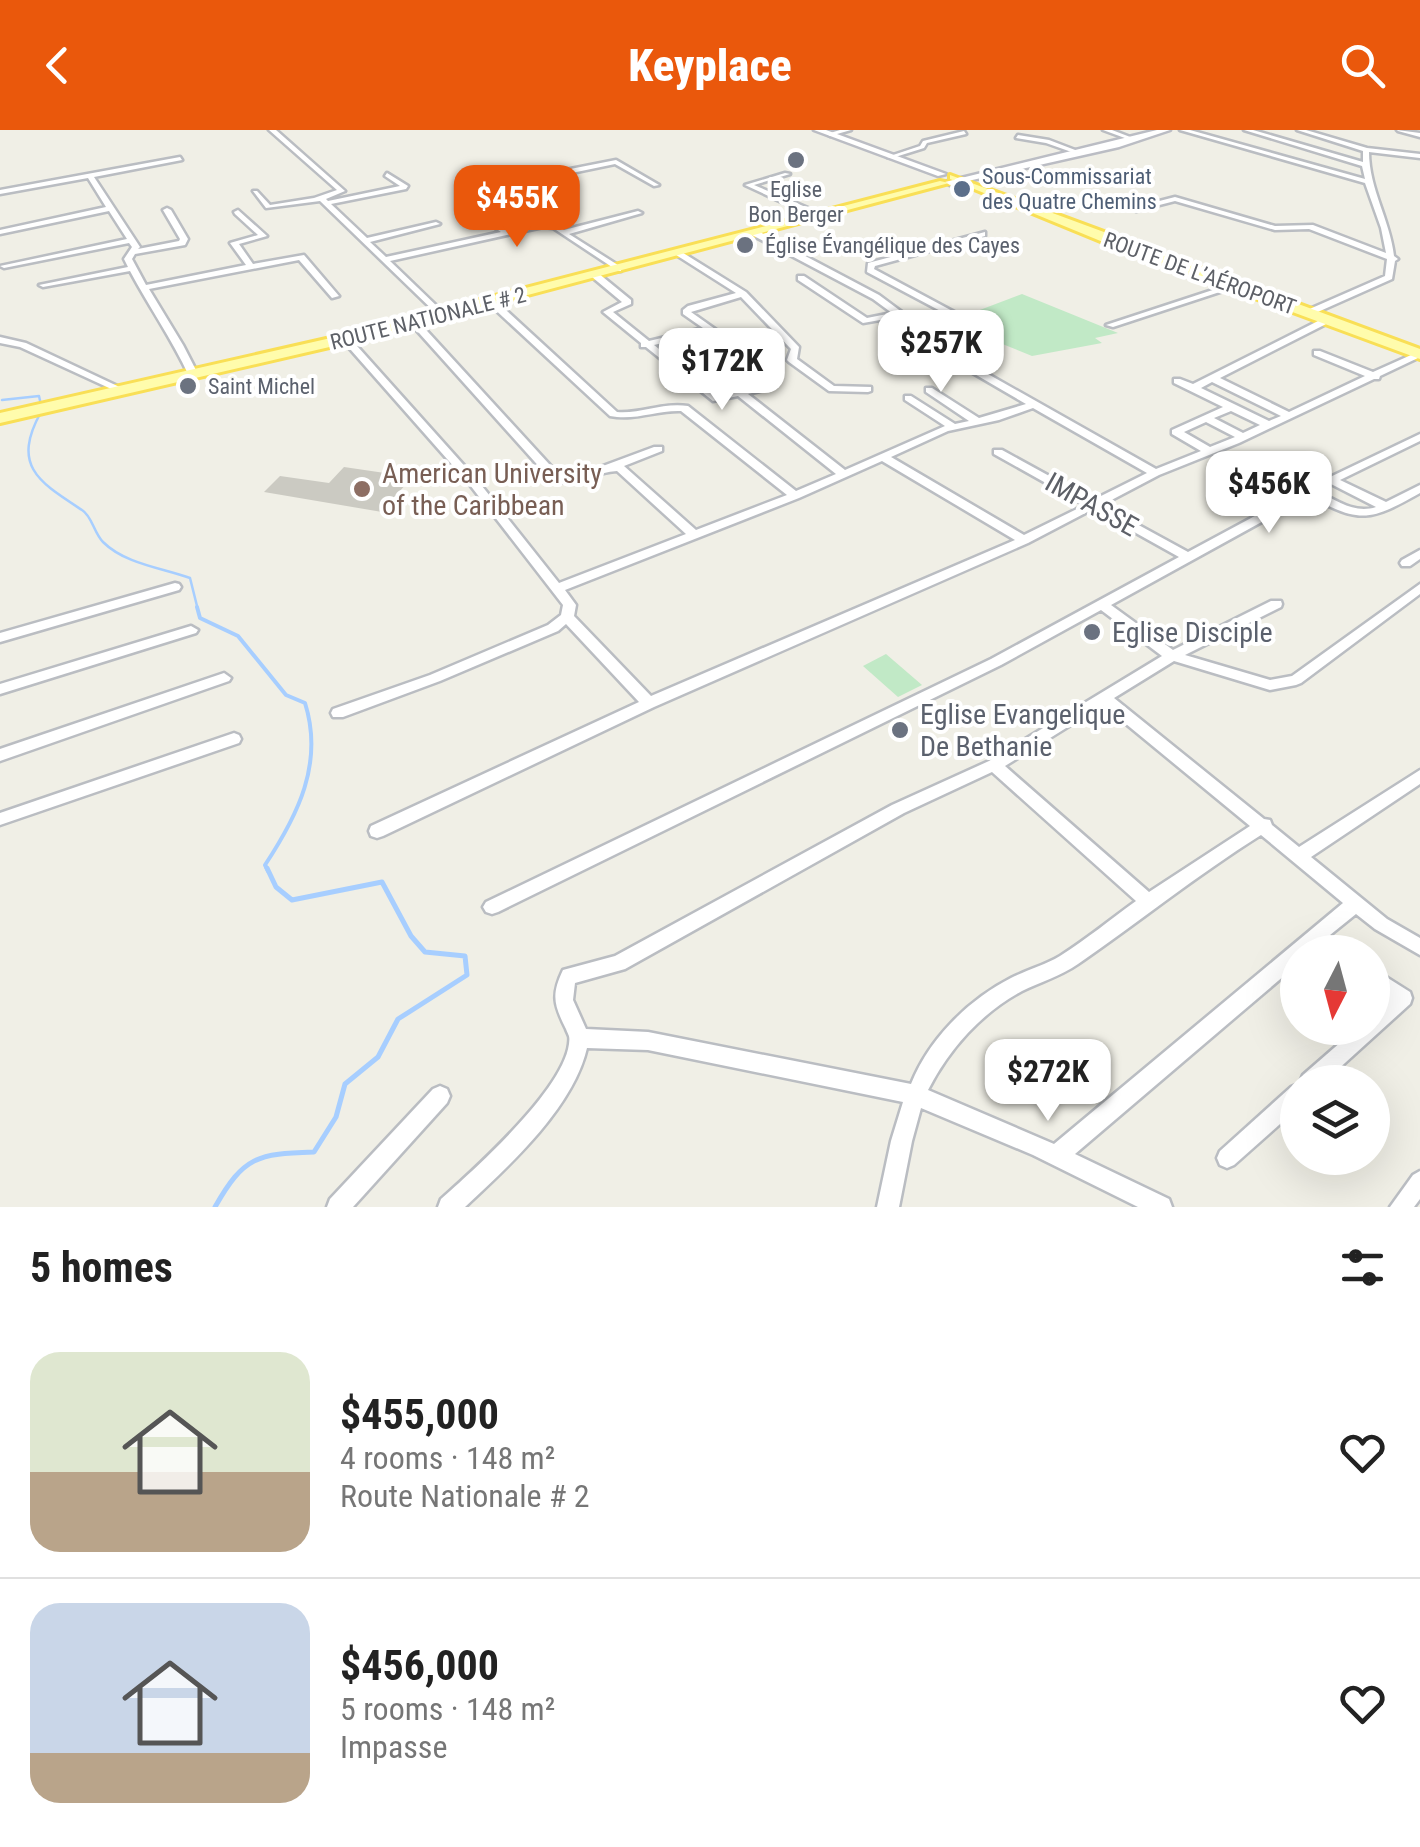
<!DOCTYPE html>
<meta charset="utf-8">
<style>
:root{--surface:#fff;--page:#f2f2f2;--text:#222;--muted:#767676;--line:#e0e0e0;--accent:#ea580c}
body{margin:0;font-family:"Roboto Condensed",sans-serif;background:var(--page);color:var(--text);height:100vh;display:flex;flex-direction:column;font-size:38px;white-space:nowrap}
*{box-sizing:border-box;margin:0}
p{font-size:32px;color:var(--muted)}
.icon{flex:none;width:55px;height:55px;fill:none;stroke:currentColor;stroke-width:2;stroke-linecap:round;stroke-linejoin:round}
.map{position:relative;height:1077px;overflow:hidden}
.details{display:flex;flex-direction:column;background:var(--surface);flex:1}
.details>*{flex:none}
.needle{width:65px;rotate:186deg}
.tools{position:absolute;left:1280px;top:805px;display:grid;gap:20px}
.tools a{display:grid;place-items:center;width:110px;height:110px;border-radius:50%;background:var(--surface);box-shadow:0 10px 40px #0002;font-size:50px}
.price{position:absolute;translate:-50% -85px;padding:0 22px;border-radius:20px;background:#fff;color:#222;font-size:32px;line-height:65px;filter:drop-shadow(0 2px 5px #0008)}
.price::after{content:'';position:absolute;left:50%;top:60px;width:30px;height:22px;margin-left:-15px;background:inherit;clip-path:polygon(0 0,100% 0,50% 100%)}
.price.on{background:var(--accent);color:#fff}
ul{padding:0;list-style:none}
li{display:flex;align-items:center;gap:30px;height:250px;padding:0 30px}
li+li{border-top:2px solid var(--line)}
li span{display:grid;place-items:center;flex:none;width:280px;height:200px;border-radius:30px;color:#555}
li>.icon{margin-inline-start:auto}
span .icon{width:120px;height:120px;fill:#fffc;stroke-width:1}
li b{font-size:42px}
h2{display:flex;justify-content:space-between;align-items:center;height:120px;padding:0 30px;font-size:42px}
header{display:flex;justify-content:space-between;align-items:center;height:130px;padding:0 30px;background:var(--accent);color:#fff;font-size:45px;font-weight:800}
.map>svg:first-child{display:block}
.green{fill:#c1e9c6}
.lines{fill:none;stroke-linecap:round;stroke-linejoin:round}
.stream-far2{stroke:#a7ceff;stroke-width:2.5}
.stream-far1{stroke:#a7ceff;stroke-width:4}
.stream{stroke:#a7ceff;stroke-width:5}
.building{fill:#cbcac2}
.minor-casing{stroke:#babdc2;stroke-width:5}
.secondary-casing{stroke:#bbbdc4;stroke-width:5}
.primary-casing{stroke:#f9df56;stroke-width:6}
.minor{fill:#fff;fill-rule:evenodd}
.secondary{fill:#fff;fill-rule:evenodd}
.primary{fill:#fffcac;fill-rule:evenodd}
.worship-dot{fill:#6b7280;stroke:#fff;stroke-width:4}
.service-dot{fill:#5c6f8a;stroke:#fff;stroke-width:4}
.education-dot{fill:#8d6e63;stroke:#fff;stroke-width:4}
.labels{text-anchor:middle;stroke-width:8;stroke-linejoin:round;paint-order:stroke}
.far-service-label{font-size:22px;fill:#4e5e75;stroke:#fff;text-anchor:start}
.far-worship-label{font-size:22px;fill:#5b616d;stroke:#fff;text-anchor:start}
.far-street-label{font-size:22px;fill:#5d6067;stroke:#fff}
.education-label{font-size:28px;fill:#785e54;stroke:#fff;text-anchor:start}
.street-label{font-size:28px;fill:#5d6067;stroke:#fff}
.worship-label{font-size:28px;fill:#5b616d;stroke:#fff;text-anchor:start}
</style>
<header><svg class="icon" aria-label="back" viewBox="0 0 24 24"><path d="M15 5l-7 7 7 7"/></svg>Keyplace<svg class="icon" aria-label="search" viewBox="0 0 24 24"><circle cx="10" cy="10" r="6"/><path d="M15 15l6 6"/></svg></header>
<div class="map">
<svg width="1420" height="1077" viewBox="0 0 1420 1077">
<rect width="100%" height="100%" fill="#f0efe6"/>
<g class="green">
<path d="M 1022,164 L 1118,203 L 1095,208 L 1102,213 L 1032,226 L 995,211 L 952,202 L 950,194 L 964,191 L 964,186 Z"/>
<path d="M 886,524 L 922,555 L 898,567 L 863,536 Z"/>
</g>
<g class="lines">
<g class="stream-far2">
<path d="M 2,270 L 39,266 L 41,275"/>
<path d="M 41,282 C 11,336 39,352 82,380 C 92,386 94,403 103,412 C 125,434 162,438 190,448 L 198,480"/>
</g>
<path class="stream-far1" d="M 197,477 L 200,488 L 238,506 L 286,565 L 305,573 C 324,633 298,685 265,735 L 268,741"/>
<path class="stream" d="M 215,1077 C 244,1026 257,1024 314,1022 L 336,987 L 345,954 L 378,927 L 398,889 L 467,845 L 465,826 L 425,822 L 411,806 L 382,752 L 292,770 L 276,757 L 267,738"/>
</g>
<path class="building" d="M 344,337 L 412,347 L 382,382 L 264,362 L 280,346 L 329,353 Z"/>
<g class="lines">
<g class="minor-casing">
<g id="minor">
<path d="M 269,0 L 276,0 L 345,61 L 326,69 L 328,71 L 400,56 L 385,46 L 387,43 L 408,56 L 406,59 L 331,74 L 367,108 L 436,92 L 440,94 L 370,112 L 386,127 L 501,102 L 458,73 L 475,67 L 473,61 L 479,57 L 616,30 L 659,55 L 654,56 L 615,34 L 480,62 L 481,69 L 468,74 L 509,100 C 527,96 549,87 564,100 L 638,81 L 642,83 L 569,104 L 621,137 L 621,141 L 618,141 L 553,98 L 543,97 L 390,131 L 444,183 L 445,185 L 441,188 L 320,71 L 266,78 L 253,61 L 257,61 L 270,75 L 314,68 L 337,60 Z"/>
<path d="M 840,0 L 851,0 L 830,6 L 827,4 Z"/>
<path d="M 1103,0 L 1112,0 L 1138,10 L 1133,11 Z"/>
<path d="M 1180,0 L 1190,0 L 1365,49 L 1362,36 L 1244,0 L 1253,0 L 1363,32 L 1363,21 L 1297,0 L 1306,0 L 1367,18 L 1420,24 L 1420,28 L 1369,22 C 1369,59 1390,90 1394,126 L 1398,129 L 1395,131 L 1392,149 L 1311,185 L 1305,185 L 1305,181 L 1385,146 L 1387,129 L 1309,99 L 1275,100 L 1175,71 L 1136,81 L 1136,77 L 1175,67 L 1275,96 L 1313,95 L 1386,123 L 1381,98 L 1365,53 Z"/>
<path d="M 1397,0 L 1420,3 L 1420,7 L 1398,1 Z"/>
<path d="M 964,1 L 966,4 L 927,13 L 924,18 L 892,28 L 887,27 L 920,16 L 923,11 Z"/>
<path d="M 1018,5 L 1049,10 L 1083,23 L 1080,25 L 1046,13 L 1016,8 Z"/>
<path d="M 180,27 L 182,30 L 94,47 L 140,117 L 138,119 L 179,111 L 180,109 L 163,80 L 167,78 L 171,80 L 188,109 L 185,115 L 135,124 L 132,129 L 146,155 L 246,135 L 230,113 L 258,105 L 235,84 L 234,82 L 238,80 L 267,106 L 239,114 L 253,134 L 304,125 L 339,166 L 332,168 L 299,130 L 149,159 L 183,215 L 199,246 L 194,249 L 189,246 C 172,209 148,175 130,141 L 43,157 L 39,155 L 128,137 L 124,129 L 132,117 L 129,113 L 4,138 L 0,136 L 127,109 L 109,81 L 0,104 L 0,100 L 106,77 L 88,48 L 0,64 L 0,60 Z"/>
<path d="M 785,43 L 790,44 L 754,55 L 822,84 L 822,88 L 816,88 L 745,55 Z"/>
<path d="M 752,101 L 758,101 L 879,165 L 918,194 L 948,185 L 867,142 L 868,133 L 985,102 L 985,106 L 875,136 L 874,139 L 958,184 L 958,188 L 923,198 L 972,235 L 1156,339 L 1201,321 L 1172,304 L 1172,300 L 1223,277 L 1174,253 L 1174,249 L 1180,249 L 1193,254 L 1324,188 L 1330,188 L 1330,192 L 1220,248 L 1289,282 L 1365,246 L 1314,225 L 1314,221 L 1320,221 L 1373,242 L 1420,221 L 1420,227 L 1380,246 L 1379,249 L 1374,249 L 1239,313 L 1159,345 L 1102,375 L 1188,422 L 1305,359 L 1420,304 L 1420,311 L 1340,350 L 1386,372 L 1420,355 L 1420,363 C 1370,391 1361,394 1309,366 L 1111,475 L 1173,520 L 1271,471 L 1281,471 L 1282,474 L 1281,477 L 1185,525 L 1270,550 L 1292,546 L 1420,454 L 1420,464 L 1301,553 L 1296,555 L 1270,560 L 1174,531 L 1114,568 L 1264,689 L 1270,690 L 1272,695 L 1299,717 L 1420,640 L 1420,654 L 1311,727 L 1387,789 L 1420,808 L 1420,825 L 1375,799 L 1356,784 L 1330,805 L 1346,816 L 1349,822 L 1326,822 L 1318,816 L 1310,822 L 1298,822 L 1298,834 L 1075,1024 L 1169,1069 L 1172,1077 L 1138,1077 L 1033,1025 L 921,978 L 912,1011 L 899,1077 L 877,1077 L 891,1011 L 903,972 L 648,920 L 587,918 C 573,978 509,1036 465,1077 L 438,1077 L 441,1069 C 476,1038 563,960 569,914 C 570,905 569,907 566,899 C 554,875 551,865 563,840 L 615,826 L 892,675 L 989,631 L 1162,526 L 1101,480 L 1001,535 L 498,782 L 492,784 L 486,782 L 483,777 L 486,772 L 991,529 L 1179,427 L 1093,379 L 1028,413 L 654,577 L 383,706 L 377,708 L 371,706 L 369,701 L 371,696 L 639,572 L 566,494 L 558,501 L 440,551 L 343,587 L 333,587 L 331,583 L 333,579 L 430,545 L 548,495 L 561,485 L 563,475 L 470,355 L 343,211 L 343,207 L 349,207 L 478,351 L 559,453 L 686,404 L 617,341 C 594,342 577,357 552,351 L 411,194 L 411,190 L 417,190 L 560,346 L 576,346 L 654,317 L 662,317 L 662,321 L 624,336 L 696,400 L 787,365 L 681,281 C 657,280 635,291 610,286 L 489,174 L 489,170 L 495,170 L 617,282 C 641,284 663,272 688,276 L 796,361 L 836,344 L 738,266 L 713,271 L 646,217 L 641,217 L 641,213 L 603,182 L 622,172 L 592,147 L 592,143 L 598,143 L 631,170 L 631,174 L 613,182 L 649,211 L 703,198 L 683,184 L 683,180 L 688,176 L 736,163 L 673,123 L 680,121 L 746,162 L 799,217 L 797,229 L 834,256 L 871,257 L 871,261 L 868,262 L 829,261 L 789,232 L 787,230 L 791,219 L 741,167 L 691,182 L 773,240 L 773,244 L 767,244 L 708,202 L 654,215 L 718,266 L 772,254 L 772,258 L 748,264 L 845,340 L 945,296 L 905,270 L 905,266 L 911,266 L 955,294 L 969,291 L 926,262 L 926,258 L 932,258 L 979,288 L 1026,274 L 966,239 L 897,187 L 863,193 L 798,150 L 798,146 L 804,146 L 867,188 L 892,183 L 873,169 L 752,105 ZM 1212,252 L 1281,286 L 1269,291 L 1201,258 ZM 1033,278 L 1147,343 L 1093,370 L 1002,320 L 994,320 L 994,324 L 1085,375 L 1024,405 L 891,327 L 948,301 L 999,290 ZM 1231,281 L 1260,295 L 1243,303 L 1214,288 ZM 1206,292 L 1235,307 L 1210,317 L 1184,302 ZM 882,331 L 1015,410 L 651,566 L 574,486 L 576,475 L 565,460 L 799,368 ZM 1331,354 L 1376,377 C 1355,384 1337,371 1318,361 ZM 1103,575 L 1250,696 L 1149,762 L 1005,636 ZM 992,642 L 1136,771 C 1111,789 1087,809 1060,826 C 1045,835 1027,840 1011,848 C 968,870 929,909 911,954 L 648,902 L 586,899 L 573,870 L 575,853 L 625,839 L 904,683 ZM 1261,705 L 1343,773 L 1054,1014 L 928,960 C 949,919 981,883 1022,861 C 1040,852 1061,846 1078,834 C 1139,792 1197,745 1261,705 Z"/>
<path d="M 1231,154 L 1238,156 L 1113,197 L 1106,195 Z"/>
<path d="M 0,207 L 26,213 L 128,261 L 120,263 L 20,217 L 0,213 Z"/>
<path d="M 1420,420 L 1420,429 L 1410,436 L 1402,436 L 1400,433 L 1402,430 Z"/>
<path d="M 175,453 L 179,454 L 181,457 L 179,460 L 0,512 L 0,503 Z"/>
<path d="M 191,496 L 198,500 L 196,503 L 0,564 L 0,554 Z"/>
<path d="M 224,543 L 231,548 L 229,551 L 0,631 L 0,619 Z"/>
<path d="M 234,603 L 239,605 L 241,609 L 239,613 L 0,695 L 0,683 Z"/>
<path d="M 1372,838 L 1410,862 L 1412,868 L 1410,874 L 1324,952 L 1300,952 L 1303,945 L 1357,898 L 1372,898 L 1372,883 L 1389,869 L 1372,857 Z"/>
<path d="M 1298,954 L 1298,978 L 1234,1035 L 1227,1038 L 1220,1035 L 1217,1028 L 1220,1021 L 1291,957 Z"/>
<path d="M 440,956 L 447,959 L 450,966 L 447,973 L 353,1077 L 327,1077 L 330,1069 L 433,959 Z"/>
<path d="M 1420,1041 L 1420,1069 L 1414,1077 L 1390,1077 L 1413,1045 Z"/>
</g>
</g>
<g class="secondary-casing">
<g id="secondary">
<path d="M 814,0 L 826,0 L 946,44 L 938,46 Z"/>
<path d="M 1157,0 L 1170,0 L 1119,17 L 950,55 L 945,52 Z"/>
</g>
</g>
<g class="primary-casing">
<g id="primary">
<path d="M 950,45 L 1420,219 L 1420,229 L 1103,112 L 950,49 Z"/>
<path d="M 940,51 L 949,53 L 351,212 L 0,293 L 0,283 L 344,205 Z"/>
</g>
</g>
<use href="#minor" class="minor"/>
<use href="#secondary" class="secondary"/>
<use href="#primary" class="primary"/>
</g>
<g class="worship-dot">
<circle cx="796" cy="30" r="10"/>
<circle cx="745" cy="115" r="10"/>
<circle cx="188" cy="256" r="10"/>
<circle cx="1092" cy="502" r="10"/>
<circle cx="900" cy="600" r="10"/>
</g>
<circle class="service-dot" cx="962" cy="59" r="10"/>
<circle class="education-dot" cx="362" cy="359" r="10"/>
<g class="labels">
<g class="far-service-label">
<text x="982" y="54">Sous-Commissariat<tspan x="982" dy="25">des Quatre Chemins</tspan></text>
</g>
<g class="far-worship-label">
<text x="796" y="67" text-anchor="middle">Eglise<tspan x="796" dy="25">Bon Berger</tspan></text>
<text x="765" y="123">Église Évangélique des Cayes</text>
<text x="208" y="264">Saint Michel</text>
</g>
<g class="far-street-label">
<text transform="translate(1200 143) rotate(20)" y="8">ROUTE DE L’AÉROPORT</text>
<text transform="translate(428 188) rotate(-14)" y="8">ROUTE NATIONALE # 2</text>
</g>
<g class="education-label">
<text x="382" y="353">American University<tspan x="382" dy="32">of the Caribbean</tspan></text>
</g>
<g class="street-label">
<text transform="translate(1092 374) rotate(29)" y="10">IMPASSE</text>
</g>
<g class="worship-label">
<text x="1112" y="512">Eglise Disciple</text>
<text x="920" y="594">Eglise Evangelique<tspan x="920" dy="32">De Bethanie</tspan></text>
</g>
</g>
</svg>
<div class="tools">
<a><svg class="needle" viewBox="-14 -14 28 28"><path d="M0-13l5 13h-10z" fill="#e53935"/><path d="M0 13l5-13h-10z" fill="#767676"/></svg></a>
<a><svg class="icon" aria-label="layers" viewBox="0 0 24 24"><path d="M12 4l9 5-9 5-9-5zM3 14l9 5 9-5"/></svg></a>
</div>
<b class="price on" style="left:517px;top:120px">$455K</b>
<b class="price" style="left:941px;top:265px">$257K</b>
<b class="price" style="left:722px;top:283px">$172K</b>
<b class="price" style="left:1269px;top:406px">$456K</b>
<b class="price" style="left:1048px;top:994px">$272K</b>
</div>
<section class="details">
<h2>5 homes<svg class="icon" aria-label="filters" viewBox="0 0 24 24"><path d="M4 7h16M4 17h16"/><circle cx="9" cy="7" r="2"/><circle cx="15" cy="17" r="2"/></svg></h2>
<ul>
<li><span style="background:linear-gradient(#dfe7d0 60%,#b9a48a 0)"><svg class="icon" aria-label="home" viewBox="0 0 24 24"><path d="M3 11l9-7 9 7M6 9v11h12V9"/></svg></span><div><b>$455,000</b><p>4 rooms · 148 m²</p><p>Route Nationale # 2</p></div><svg class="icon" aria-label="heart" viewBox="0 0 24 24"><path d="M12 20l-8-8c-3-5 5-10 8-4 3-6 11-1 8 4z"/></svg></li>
<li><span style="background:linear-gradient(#c9d6e8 75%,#b9a48a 0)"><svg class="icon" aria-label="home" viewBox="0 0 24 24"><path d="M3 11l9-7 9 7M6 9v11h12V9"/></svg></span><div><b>$456,000</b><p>5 rooms · 148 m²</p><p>Impasse</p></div><svg class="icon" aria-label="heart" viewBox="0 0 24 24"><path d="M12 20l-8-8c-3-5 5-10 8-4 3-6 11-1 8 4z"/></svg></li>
</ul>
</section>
